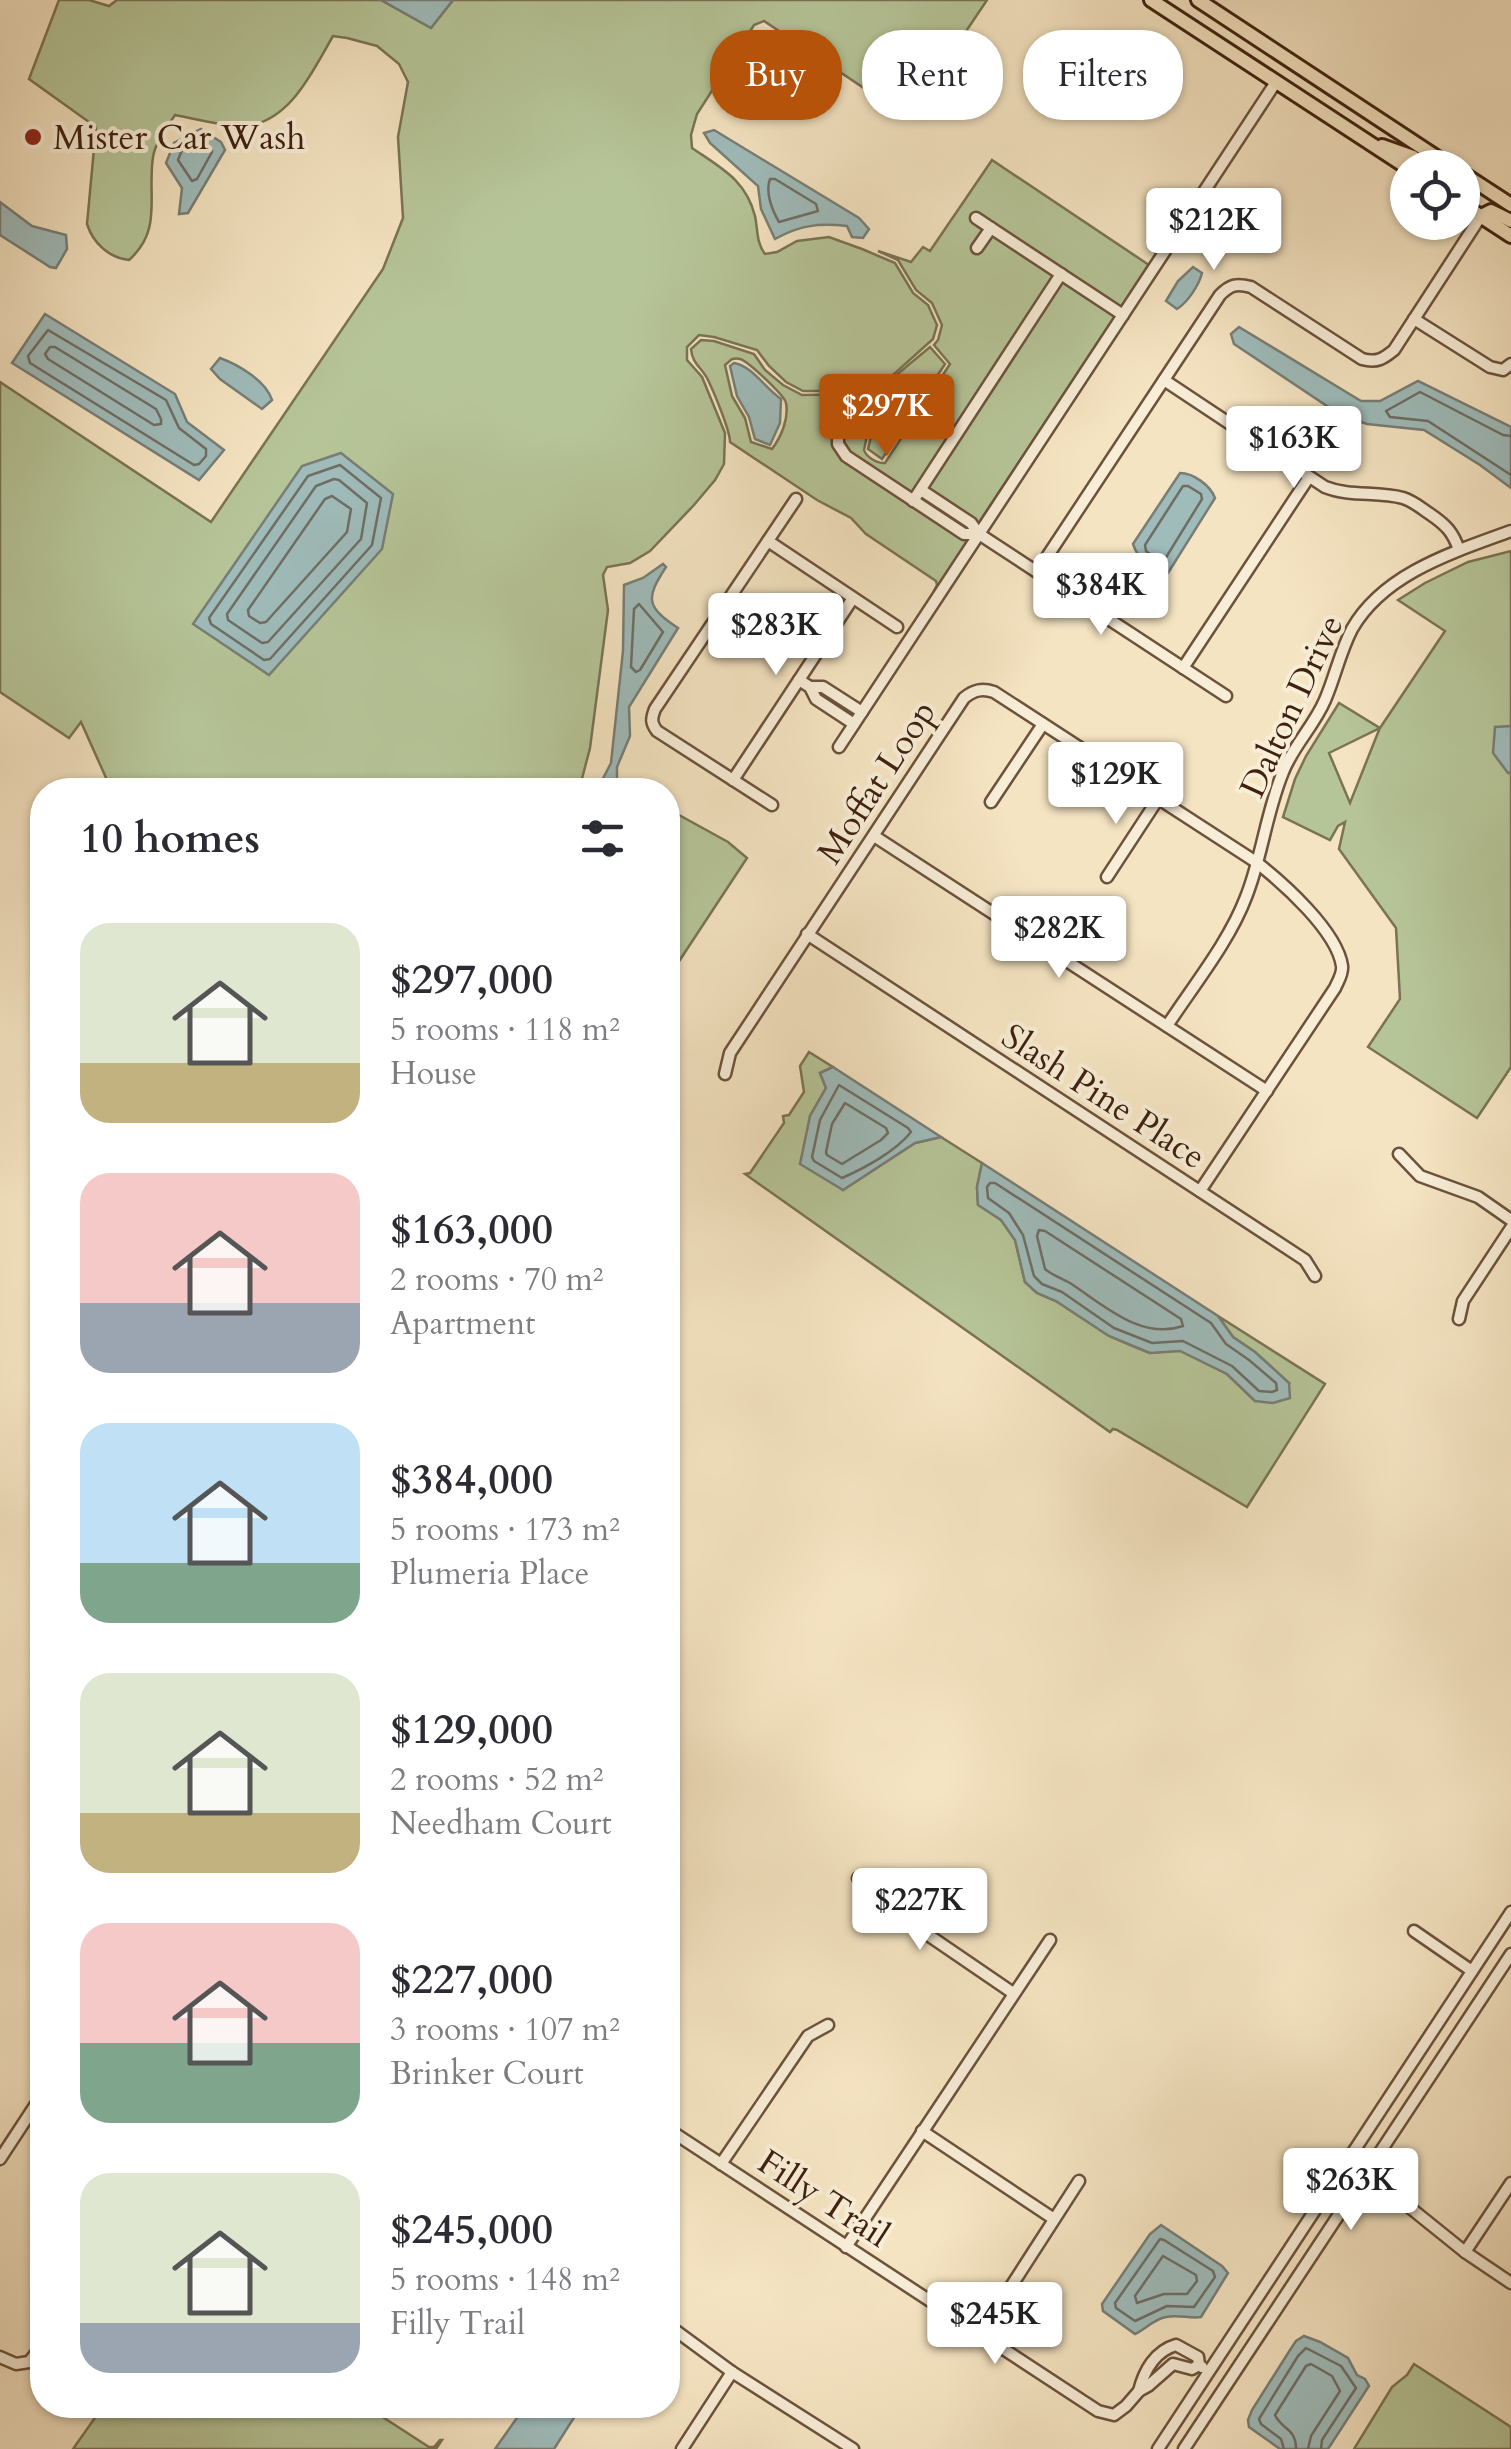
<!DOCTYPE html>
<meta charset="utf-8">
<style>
:root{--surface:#fff;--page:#f7f7f7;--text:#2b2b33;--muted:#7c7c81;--accent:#b45309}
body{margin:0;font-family:Cardo,serif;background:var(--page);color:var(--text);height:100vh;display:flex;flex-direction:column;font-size:38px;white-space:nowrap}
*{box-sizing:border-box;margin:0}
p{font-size:32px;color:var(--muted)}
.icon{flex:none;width:55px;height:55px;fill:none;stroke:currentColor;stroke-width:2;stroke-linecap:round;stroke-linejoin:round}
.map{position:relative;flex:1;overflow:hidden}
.drawer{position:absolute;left:30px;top:778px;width:650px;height:1640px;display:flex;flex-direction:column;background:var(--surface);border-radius:40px;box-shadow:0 2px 8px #0004}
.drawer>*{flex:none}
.hud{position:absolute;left:710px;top:30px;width:650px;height:90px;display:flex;gap:20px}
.buttons{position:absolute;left:1390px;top:150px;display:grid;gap:20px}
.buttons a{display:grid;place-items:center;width:90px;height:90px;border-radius:50%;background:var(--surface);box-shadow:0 2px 8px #0004;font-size:50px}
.price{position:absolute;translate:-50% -85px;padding:0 22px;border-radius:10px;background:#fff;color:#222;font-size:32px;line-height:65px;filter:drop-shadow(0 2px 5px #0008)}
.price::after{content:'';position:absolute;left:50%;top:60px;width:30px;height:22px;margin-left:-15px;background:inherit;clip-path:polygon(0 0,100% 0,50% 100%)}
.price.selected{background:var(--accent);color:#fff}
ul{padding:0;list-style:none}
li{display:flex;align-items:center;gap:30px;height:250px;padding:0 50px}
li span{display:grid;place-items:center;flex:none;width:280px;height:200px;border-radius:30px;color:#555}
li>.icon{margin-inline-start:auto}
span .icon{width:120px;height:120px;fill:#fffc;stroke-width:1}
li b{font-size:42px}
h2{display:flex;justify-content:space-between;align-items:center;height:120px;padding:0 50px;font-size:42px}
.tag{padding:0 35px;border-radius:40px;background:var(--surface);box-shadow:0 2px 8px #0004;font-size:35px;line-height:90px}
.tag.selected{background:var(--accent);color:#fff}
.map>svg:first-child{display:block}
.green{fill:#b6c598;stroke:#7a7354;stroke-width:2.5;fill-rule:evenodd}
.water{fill:#9fbcbb;stroke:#787e76;stroke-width:2.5}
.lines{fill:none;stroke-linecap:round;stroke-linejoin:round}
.shore{stroke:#6e6e65;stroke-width:2.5}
.minor-casing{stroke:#6c523c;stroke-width:15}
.major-casing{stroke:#3e210f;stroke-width:18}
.minor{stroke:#f8edd7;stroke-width:10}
.major{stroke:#f5e4c2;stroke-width:12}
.poi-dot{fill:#8f2418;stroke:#f8edd7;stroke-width:4}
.labels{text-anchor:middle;stroke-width:8;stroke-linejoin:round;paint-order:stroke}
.poi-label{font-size:35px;fill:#3e210f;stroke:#f8edd7;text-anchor:start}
.street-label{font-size:35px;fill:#3e210f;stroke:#f8edd7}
</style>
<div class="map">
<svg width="1511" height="2449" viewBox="0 0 1511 2449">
<rect width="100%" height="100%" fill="#f5e4c2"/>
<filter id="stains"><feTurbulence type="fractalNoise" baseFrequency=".002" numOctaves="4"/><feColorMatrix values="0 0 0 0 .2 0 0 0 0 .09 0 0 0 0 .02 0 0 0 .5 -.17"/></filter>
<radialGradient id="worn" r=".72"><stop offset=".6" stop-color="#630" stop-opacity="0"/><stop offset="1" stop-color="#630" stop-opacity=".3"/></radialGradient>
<g class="green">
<path d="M 59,0 L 89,0 L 109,6 L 117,0 L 381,0 L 431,28 L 453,0 L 987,0 L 912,112 L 904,115 L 764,21 L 754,25 L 697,114 L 691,135 L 692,148 C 721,168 746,180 755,216 C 758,230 756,242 765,254 L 777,252 L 797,241 L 829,237 L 862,249 L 895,263 L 913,293 L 928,305 L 937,325 L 933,339 L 883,384 L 868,390 L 848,391 L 803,391 L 786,382 L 769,366 L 757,350 L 714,337 L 699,335 L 687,347 L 687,360 L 702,377 L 725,433 L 724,464 L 715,480 L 694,505 L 650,551 L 630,563 L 607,567 L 603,575 L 608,610 L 590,748 L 579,790 L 123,790 L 107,780 L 81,722 L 69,738 L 0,692 L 0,382 L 211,522 L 383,269 L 403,218 L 398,137 L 408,82 L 399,64 L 377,46 L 347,38 L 333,36 C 313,70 291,121 246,126 C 232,128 191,118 175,115 C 167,127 155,143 153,157 C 147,196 163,230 129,260 C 109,258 93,243 87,224 L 96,127 L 29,79 Z"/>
<path d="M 992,160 L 1149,265 L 978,524 L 974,518 L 948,503 L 936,522 L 961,538 L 968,540 L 932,595 L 937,585 L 936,581 L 866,534 L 851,518 L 817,500 L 730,442 C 730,430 713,390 707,378 C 701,367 692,363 691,349 L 701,340 L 714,341 L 754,354 L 765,370 L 783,385 L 802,395 L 869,394 L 863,400 L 870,421 L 864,450 C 866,457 878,464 885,463 L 950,364 L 934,345 L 938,340 L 942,325 L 932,303 L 916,290 L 898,260 L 878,251 L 911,262 L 923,247 L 930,251 ZM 732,359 C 734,359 737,358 740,359 C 748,361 785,396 786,403 C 789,419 781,437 772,449 L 751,442 L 745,418 L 732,396 L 725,365 Z"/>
<path d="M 930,347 L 945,364 L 882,459 L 868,449 L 875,421 L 868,401 L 891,383 L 894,377 Z"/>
<path d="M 1511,551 L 1511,1067 L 1477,1118 L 1368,1047 L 1400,999 L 1396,928 L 1339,849 L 1345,822 L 1338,826 L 1330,840 L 1283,817 L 1295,779 L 1306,756 L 1339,703 L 1380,728 L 1445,631 L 1398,600 L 1425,583 L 1468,562 ZM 1378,729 L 1379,730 L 1350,803 L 1329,753 Z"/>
<path d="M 679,815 L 728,842 L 747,858 L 668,978 L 668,824 Z"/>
<path d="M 809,1052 L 833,1067 L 820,1073 L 826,1088 L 810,1116 L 843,1190 L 915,1143 L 941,1137 L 982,1163 L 977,1187 L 978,1204 L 1001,1220 L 1015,1240 L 1025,1282 L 1037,1293 L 1056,1301 L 1109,1336 L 1133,1346 L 1150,1353 L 1179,1350 L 1227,1374 L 1255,1401 L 1289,1383 L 1255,1352 L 1233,1337 L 1218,1316 L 1325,1384 L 1247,1507 L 1117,1430 L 1113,1429 L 1110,1432 L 745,1174 L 750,1173 L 784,1123 L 783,1116 L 789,1115 L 804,1092 L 800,1066 Z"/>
<path d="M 1414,2364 L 1511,2427 L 1511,2449 L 1354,2449 L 1392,2387 L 1407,2375 Z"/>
<path d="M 104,2405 L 364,2405 L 429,2447 L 434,2447 L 440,2440 L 442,2440 L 436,2449 L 73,2449 Z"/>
</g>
<g class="water">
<path d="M 381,0 L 453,0 L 431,28 Z"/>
<path d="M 201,129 L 221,142 L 225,150 L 188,213 L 179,214 L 182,188 L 166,163 L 174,143 Z"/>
<path d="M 714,130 L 859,218 L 869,229 L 863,238 L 852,237 L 847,226 C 819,223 800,225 775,239 L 761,209 L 758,186 L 710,143 L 704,133 Z"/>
<path d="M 0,202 L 32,226 L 66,235 L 67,249 L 56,268 L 50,267 L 0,235 Z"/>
<path d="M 1193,267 L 1202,273 C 1199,285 1188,302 1177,309 L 1166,301 L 1178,281 Z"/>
<path d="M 45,314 L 175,394 L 187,422 L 224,450 L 199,480 L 12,363 Z"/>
<path d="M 1239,327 L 1361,401 L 1380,401 L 1418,381 L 1511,427 L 1511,488 L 1480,465 L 1424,430 L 1367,424 L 1339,414 L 1234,344 L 1231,334 Z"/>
<path d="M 220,358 C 239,365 266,381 272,400 L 262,409 L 220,379 L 211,369 Z"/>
<path d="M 734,363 C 752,366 765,388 781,399 L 780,423 L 770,445 L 755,439 L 749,417 L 737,396 L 730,366 Z"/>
<path d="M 341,453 L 393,494 L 382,549 L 269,675 L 193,624 L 302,466 Z"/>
<path d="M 1180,473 C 1193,473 1210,485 1215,498 L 1168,573 C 1152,574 1138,559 1133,544 Z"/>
<path d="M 663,564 L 666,567 C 646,598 645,606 678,628 L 629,707 L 630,736 L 617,767 L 617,779 L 628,790 L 597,790 L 611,763 L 623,651 L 624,585 L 643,578 Z"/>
<path d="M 1511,726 L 1511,772 L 1508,773 L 1493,753 L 1495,727 Z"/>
<path d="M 833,1067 L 941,1137 L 915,1143 L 843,1190 L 800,1164 L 810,1116 L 826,1088 L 820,1073 Z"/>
<path d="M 982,1163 L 1218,1316 L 1233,1337 L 1255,1352 L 1289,1383 L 1290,1398 L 1273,1403 L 1255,1401 L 1227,1374 L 1180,1351 L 1150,1353 L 1133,1346 L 1109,1336 L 1056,1301 L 1037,1293 L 1025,1282 L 1015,1240 L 1001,1220 L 978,1205 L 977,1187 Z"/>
<path d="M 1161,2225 L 1222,2266 L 1228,2273 L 1201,2317 C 1190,2319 1178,2314 1166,2317 C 1154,2319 1146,2329 1135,2334 L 1103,2311 L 1102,2304 L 1150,2234 Z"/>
<path d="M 1304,2336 L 1320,2342 L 1348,2358 L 1357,2375 L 1365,2379 L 1369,2386 L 1328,2449 L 1280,2449 L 1249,2427 L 1248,2420 L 1252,2410 L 1290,2350 L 1296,2341 Z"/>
<path d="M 526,2405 L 582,2405 L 554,2449 L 495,2449 Z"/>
</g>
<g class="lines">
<g class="shore">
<path d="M 199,142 L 210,147 L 212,152 L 197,179 L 192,181 L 178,160 L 182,150 Z"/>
<path d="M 770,179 L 775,179 L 816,204 L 818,211 L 779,222 C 772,210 765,192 770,179 Z"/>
<path d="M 48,330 L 166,400 L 179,428 L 206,449 L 206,456 L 199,464 L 194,465 L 30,363 L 28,356 Z"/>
<path d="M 50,347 L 55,347 L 156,409 L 161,419 L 161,424 L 154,425 L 48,359 L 45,354 Z"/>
<path d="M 1511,436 L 1503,435 L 1420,392 L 1386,411 L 1390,417 L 1428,421 L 1511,475"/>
<path d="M 340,465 L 381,498 L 372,545 L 270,659 L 264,660 L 211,624 L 209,618 L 308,476 Z"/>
<path d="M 334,479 L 339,480 L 367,503 L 361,539 L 268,642 L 262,643 L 228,620 L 227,614 L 316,486 Z"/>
<path d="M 1183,486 L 1188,486 L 1201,494 L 1202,499 L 1165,559 L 1159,561 L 1146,551 L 1145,545 Z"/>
<path d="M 332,496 L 351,509 L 347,532 L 266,622 L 260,623 L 249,616 L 248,610 L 325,499 Z"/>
<path d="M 639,604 L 663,632 L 640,670 L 636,672 L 631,667 L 634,609 Z"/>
<path d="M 839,1085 L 908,1128 L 911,1132 C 896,1151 865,1168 842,1178 L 814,1161 L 812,1157 L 820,1120 Z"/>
<path d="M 845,1103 L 886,1128 L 888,1133 L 881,1140 L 842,1164 L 827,1155 L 826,1152 L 832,1124 Z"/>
<path d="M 990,1183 L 995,1183 L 1211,1323 L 1226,1344 L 1249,1360 L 1276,1383 L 1277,1390 L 1272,1392 L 1259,1391 L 1232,1366 L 1183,1341 L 1152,1343 L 1114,1328 L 1062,1292 L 1042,1284 L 1034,1276 L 1023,1235 L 1009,1213 L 988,1198 L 987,1187 Z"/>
<path d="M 1039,1230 L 1045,1231 L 1181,1319 L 1183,1326 C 1142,1340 1106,1307 1073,1285 C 1064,1279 1053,1276 1045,1269 L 1037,1236 Z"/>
<path d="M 1160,2239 L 1164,2240 L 1213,2271 L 1215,2277 L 1194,2307 L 1167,2306 L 1135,2321 L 1116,2308 L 1115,2303 Z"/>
<path d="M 1163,2256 L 1196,2275 L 1197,2281 L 1187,2294 L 1164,2294 L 1137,2303 L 1135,2296 Z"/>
<path d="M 1284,2449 L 1281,2439 L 1261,2424 L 1259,2419 L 1298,2356 L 1306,2348 L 1341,2366 L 1356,2388 L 1322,2440 L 1321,2449"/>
<path d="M 1296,2449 C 1296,2428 1282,2430 1275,2415 L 1306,2366 L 1311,2364 L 1332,2376 L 1340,2391 L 1311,2436 L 1308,2449"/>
</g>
<g class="minor-casing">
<g id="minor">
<path d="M 976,218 L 991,228"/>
<path d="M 977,248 L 991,228 L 1123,315"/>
<path d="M 1414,319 L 1490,367 L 1503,370 L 1511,364"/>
<path d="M 1164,380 L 1325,487 C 1350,497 1377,491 1403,498 C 1413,501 1421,508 1430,514 C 1446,525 1453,532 1459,550"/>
<path d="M 838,428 L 838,444 L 846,456 L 964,534 L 979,534"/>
<path d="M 921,490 L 971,523 L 979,534 L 1226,696"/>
<path d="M 913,501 L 1061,274"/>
<path d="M 768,541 L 897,627"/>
<path d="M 1037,572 L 1220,295 C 1230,285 1236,283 1251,287 L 1362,359 C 1377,363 1383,359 1394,350 L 1481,216"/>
<path d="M 1183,668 L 1309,477"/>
<path d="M 799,680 L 810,687 L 816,699 L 854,724"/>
<path d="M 810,687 L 823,687 L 862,712"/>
<path d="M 839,747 L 1276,82"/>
<path d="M 733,780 L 853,598"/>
<path d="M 991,802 L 1043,724"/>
<path d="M 772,805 L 657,731 C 651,723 651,719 655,709 L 796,499"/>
<path d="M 874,836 L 1267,1091"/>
<path d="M 1107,877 L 1158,799"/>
<path d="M 807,934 L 1305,1260 L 1315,1276"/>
<path d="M 1167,1026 C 1193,986 1229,942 1246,897 C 1262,857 1266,813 1283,772 C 1293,746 1314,726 1325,700 C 1335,677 1340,652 1352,629 C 1384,573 1454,552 1511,531"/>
<path d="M 725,1074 L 730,1053 L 964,698 C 974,690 982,688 994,692 L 1256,862 C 1283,883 1337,931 1342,966 C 1343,974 1338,981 1335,988 L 1200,1191"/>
<path d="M 1399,1154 L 1420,1176 L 1478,1197 L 1511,1220"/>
<path d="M 1459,1319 L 1463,1301 L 1511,1228"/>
<path d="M 858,1878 L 874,1898 L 1013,1993"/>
<path d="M 1414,1931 L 1472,1971"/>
<path d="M 922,2131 L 1054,2219"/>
<path d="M 677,2135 L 1098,2411 L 1114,2415 L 1126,2406 L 1139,2391 L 1148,2386 L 1173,2364 L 1192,2369 L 1199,2365"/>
<path d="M 0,2159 L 42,2095"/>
<path d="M 1348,2160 L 1367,2173 L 1465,2252 L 1511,2283"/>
<path d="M 721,2164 L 808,2036 L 828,2025"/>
<path d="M 846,2247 L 1050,1940"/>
<path d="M 1465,2252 L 1511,2183"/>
<path d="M 668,2325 L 732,2372 L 853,2449"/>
<path d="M 981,2333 L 1079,2181"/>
<path d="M 0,2357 L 16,2364 L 29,2362 L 42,2346"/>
<path d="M 1139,2391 C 1144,2371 1155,2351 1176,2345 L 1198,2357 L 1199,2365 L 1202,2367"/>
<path d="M 682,2449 L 732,2372"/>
<path d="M 1158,2449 L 1511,1912"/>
<path d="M 1184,2449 L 1511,1954"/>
</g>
</g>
<g class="major-casing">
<g id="major">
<path d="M 1151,0 L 1408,168"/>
<path d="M 1198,0 L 1453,168"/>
<path d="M 1382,146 L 1413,157 L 1430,168"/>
<path d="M 1462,173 L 1511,205"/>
<path d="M 1462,204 L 1511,236"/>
<path d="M 1481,216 L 1491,211 L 1511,221"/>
</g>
</g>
<use href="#minor" class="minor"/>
<use href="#major" class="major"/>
</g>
<circle class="poi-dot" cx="33" cy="137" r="10"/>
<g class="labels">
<g class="poi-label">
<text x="53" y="149">Mister Car Wash</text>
</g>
<g class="street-label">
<text transform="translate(1291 706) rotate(-65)" y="12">Dalton Drive</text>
<text transform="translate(876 782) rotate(-57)" y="12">Moffat Loop</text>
<text transform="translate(1104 1096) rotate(33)" y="12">Slash Pine Place</text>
<text transform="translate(824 2198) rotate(33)" y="12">Filly Trail</text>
</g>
</g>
<rect width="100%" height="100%" filter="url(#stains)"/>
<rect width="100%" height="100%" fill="url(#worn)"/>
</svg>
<div class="buttons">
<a><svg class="icon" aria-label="locate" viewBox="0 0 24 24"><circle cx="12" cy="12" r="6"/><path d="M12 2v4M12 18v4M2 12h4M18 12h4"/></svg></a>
</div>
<b class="price" style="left:1214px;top:273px">$212K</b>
<b class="price selected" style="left:887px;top:459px">$297K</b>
<b class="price" style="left:1294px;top:491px">$163K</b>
<b class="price" style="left:1101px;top:638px">$384K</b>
<b class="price" style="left:776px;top:678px">$283K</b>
<b class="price" style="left:1116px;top:827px">$129K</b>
<b class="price" style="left:1059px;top:981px">$282K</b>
<b class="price" style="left:920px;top:1953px">$227K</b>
<b class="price" style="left:1351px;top:2233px">$263K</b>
<b class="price" style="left:995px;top:2367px">$245K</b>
<div class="hud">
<a class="tag selected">Buy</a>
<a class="tag">Rent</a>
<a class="tag">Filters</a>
</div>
<section class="drawer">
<h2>10 homes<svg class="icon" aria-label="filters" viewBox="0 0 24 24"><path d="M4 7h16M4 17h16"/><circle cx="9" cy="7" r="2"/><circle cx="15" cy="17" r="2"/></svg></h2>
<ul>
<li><span style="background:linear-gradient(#dfe7d0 70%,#c2b280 0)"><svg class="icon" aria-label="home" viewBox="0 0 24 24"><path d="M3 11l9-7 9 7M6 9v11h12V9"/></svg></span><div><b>$297,000</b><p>5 rooms · 118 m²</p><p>House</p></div></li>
<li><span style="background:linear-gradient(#f6c9c9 65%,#9aa5b1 0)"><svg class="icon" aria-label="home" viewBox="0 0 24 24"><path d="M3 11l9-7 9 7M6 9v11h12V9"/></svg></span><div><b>$163,000</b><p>2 rooms · 70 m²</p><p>Apartment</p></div></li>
<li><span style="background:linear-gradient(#bfe0f5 70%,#7fa58c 0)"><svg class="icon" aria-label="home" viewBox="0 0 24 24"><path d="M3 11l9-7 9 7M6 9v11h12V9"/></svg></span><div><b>$384,000</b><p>5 rooms · 173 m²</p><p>Plumeria Place</p></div></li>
<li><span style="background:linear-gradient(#dfe7d0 70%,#c2b280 0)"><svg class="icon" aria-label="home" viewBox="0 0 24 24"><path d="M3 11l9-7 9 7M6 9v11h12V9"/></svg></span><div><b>$129,000</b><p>2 rooms · 52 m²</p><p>Needham Court</p></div></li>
<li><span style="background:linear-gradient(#f6c9c9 60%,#7fa58c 0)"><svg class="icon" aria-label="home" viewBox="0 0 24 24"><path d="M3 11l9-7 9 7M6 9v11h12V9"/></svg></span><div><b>$227,000</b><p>3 rooms · 107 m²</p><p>Brinker Court</p></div></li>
<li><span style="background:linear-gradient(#dfe7d0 75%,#9aa5b1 0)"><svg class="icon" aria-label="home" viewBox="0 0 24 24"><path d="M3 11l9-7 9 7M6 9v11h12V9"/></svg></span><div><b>$245,000</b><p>5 rooms · 148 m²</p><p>Filly Trail</p></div></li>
</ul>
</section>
</div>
